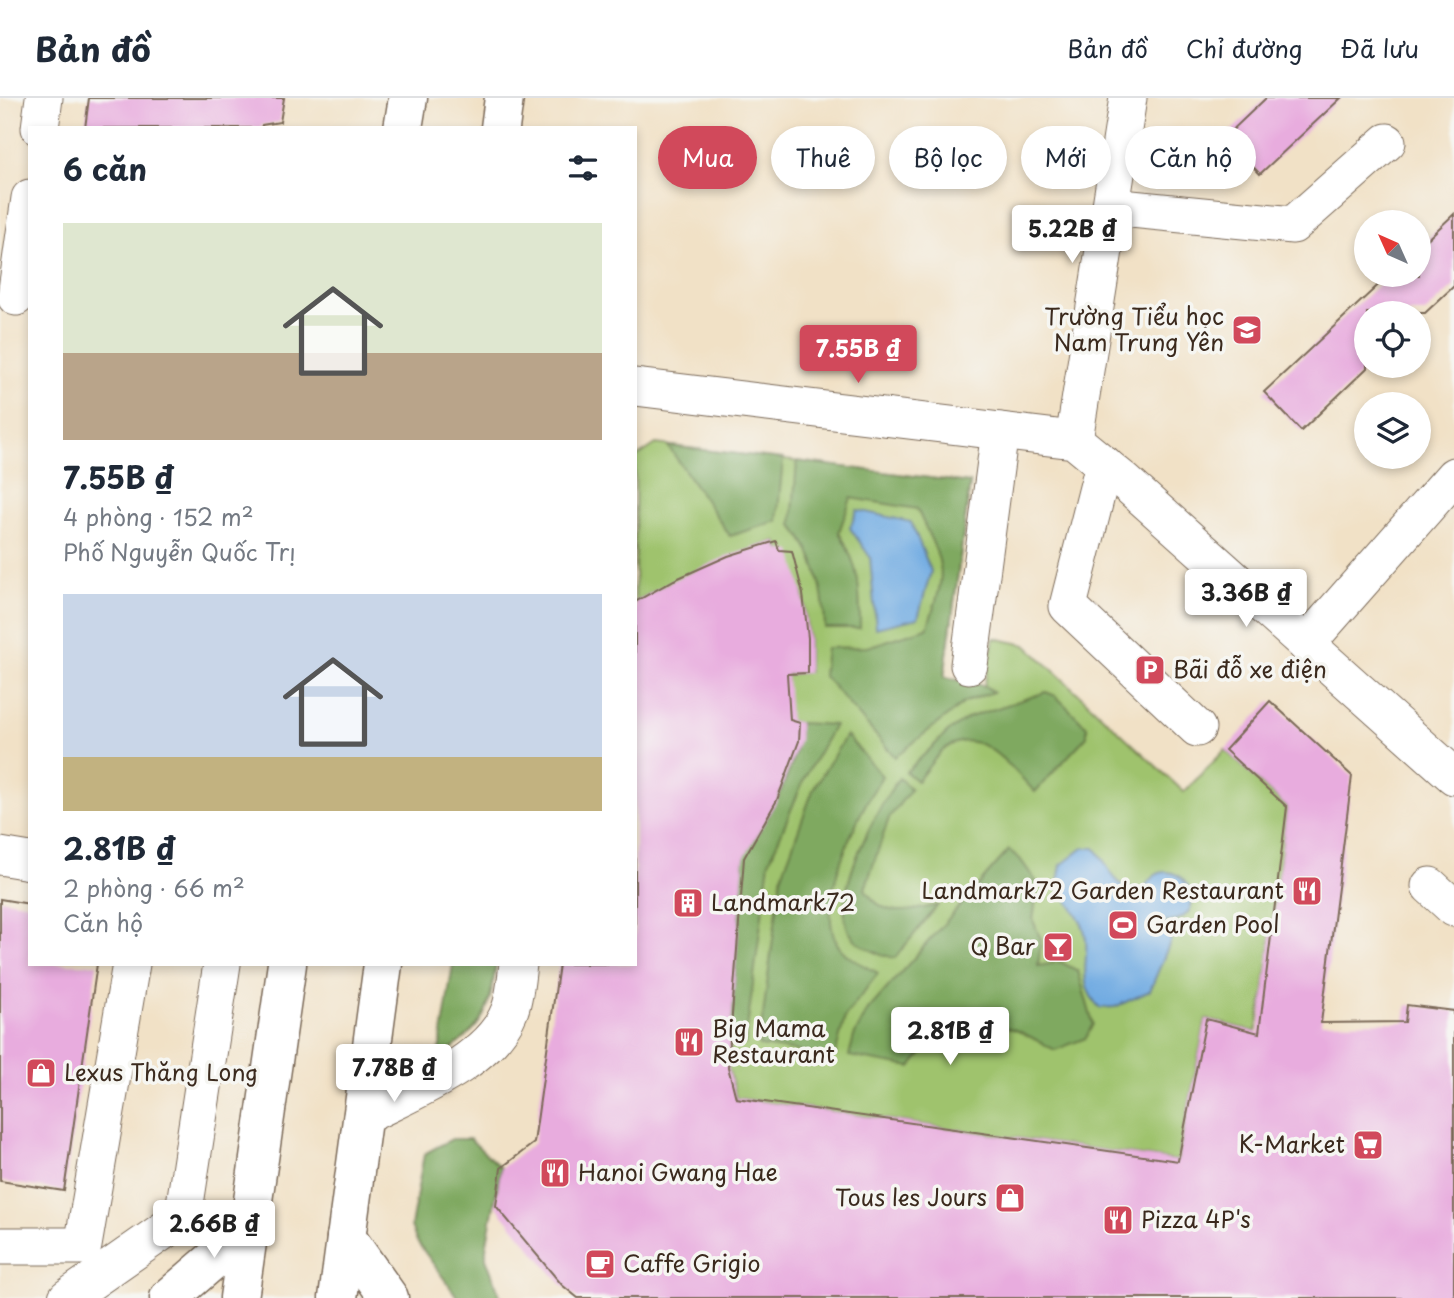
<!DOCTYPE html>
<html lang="vi">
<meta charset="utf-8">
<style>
:root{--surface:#fff;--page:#f2f2f3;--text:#1f2937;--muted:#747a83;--line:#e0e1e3;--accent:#d1495b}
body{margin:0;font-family:"Playpen Sans",sans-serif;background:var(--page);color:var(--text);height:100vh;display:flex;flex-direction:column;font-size:26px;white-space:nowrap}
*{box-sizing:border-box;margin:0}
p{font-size:23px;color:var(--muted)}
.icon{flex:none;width:38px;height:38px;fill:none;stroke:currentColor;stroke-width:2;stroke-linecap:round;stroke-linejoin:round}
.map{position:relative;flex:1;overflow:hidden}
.panel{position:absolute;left:28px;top:28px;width:609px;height:840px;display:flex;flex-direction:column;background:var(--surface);border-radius:0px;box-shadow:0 4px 10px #0003}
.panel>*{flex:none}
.hud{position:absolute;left:658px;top:28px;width:665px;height:63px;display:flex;gap:14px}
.needle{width:46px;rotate:315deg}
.controls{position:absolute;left:1354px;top:112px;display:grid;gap:14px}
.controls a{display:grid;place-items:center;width:77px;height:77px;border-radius:50%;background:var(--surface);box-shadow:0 4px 10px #0003;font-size:35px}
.price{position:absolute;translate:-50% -60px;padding:0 16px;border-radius:7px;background:#fff;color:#222;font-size:23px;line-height:46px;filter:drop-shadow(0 2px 4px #0008)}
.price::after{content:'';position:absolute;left:50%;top:42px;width:21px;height:16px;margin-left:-10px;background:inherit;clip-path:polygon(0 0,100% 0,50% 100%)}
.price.active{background:var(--accent);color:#fff}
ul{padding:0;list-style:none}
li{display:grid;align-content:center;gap:14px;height:371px;padding:0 35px}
li span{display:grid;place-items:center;height:217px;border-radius:0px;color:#555}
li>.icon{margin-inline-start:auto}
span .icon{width:126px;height:126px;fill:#fffc;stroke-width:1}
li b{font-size:30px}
h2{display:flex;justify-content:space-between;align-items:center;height:84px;padding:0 35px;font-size:30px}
.pill{padding:0 24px;border-radius:32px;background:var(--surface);box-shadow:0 4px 10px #0003;font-size:24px;line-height:63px}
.pill.active{background:var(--accent);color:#fff}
header{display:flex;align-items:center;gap:42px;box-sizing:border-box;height:98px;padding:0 35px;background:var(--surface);border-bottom:2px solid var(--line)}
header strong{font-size:33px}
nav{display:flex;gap:38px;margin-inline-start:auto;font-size:24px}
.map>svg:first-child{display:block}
.green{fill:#9fc36d;stroke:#6d7646;stroke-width:2}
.forest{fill:#7fa960;stroke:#5d6a3f;stroke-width:2}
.water{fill:#72ace2;stroke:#566b80;stroke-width:2}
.building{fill:#e8acde}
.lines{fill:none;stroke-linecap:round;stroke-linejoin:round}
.minor-casing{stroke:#7b6a59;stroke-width:39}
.major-casing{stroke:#7b6a59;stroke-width:41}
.minor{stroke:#fff;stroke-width:37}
.major{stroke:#fff;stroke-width:38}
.labels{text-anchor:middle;stroke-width:7;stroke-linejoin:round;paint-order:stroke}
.poi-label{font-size:23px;fill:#3b2a1e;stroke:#f6f6f2;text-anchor:start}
</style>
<header>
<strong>Bản đồ</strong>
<nav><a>Bản đồ</a><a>Chỉ đường</a><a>Đã lưu</a></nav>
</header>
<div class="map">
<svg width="1454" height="1200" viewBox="0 0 1454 1200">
<rect width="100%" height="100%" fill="#f6f6f2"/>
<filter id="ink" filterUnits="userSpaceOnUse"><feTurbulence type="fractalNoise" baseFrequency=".0143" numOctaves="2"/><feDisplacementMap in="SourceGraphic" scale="14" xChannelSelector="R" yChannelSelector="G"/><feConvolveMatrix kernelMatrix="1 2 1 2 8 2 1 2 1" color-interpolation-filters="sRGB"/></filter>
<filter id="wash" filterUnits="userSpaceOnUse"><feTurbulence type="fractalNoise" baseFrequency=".00686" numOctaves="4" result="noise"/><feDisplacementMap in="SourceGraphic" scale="28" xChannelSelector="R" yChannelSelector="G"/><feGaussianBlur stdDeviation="1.57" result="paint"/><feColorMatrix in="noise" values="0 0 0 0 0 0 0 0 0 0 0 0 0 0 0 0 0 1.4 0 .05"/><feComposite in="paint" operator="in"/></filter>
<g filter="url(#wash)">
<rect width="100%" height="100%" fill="#f1e1c6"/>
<path class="green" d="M 656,346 L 970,385 L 944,580 L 984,588 L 994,540 L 1026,547 L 1184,694 L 1225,652 L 1287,709 L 1264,896 L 1256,934 L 1206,921 L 1178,1063 L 736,1000 L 728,969 L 745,738 L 753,743 L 791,671 L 800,626 L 782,620 L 787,576 L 808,574 L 808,540 L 803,496 L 776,443 C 726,459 681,478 635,504 L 635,360 Z"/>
<g class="forest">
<path d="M 668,348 L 783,361 L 777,423 L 730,438 Z"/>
<path d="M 797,363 L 970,385 L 944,579 L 985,588 L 993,594 L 965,604 L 895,659 L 823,577 L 826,550 L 867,549 L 927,530 C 949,468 944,470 917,411 L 851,400 L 839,434 C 860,470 860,489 860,530 L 825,530 C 824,493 817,456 792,427 Z"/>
<path d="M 1046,594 L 1056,598 L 1087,629 L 1087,638 L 1035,694 C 1013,672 981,626 946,650 C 935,658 926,673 917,683 L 906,674 L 950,632 L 970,619 Z"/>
<path d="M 800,625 L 834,627 L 804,681 L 769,764 L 745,946 L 730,943 L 745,738 L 753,743 C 775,706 797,669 800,625 Z"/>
<path d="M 846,637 L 882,678 C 859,714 813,805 838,847 C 845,859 865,868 878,875 L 845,919 L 835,958 L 759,948 L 781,780 L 813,692 Z"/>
<path d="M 899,680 L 911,691 L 889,720 L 865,791 C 884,822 907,813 938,807 L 895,860 C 877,856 854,848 847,829 C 834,791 877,710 899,680 Z"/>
<path d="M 1009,752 L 1020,761 L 1038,786 L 1033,822 L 1041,842 L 1038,868 L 1061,864 L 1078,873 L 1093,926 L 1086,940 L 1055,952 C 1039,944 1018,930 1000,928 C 964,923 932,940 911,969 L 849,958 L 854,938 L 868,912 Z"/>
<path d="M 453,866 L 496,866 C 488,922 483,927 438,961 Z"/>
<path d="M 452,1041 L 470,1041 L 501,1070 L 486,1150 L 486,1160 L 501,1200 L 458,1200 L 416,1142 L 411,1128 L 424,1056 Z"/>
</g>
<g class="water">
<path d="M 857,412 L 911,424 L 931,473 L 918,520 L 876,530 L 870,459 L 850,430 Z"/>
<path d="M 1083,750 L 1095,750 C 1111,769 1113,795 1144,791 C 1171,740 1225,820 1164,824 L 1171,842 L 1150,893 L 1115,909 L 1100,910 C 1077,886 1088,868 1086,842 C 1085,823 1068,804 1057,789 L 1061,767 Z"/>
</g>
<g id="blocks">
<g class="building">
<path d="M 89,0 L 284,0 L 280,24 L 262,27 L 261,30 L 85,30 Z"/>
<path d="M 1266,0 L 1341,0 L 1260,76 L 1225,39 Z"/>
<path d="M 1454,116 L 1454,188 L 1425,215 L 1367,215 L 1367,270 L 1301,333 L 1264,294 L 1389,177 L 1419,177 L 1419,149 Z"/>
<path d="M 776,443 L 779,452 L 792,453 L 803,496 L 808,540 L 808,575 L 787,576 L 790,622 L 800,625 L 799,643 L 777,702 L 744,760 L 728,969 L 736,1000 L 1178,1063 L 1206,921 L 1259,935 L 1287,709 L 1225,652 L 1270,603 L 1352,678 L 1321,925 L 1405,924 L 1407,907 L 1454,913 L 1454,1200 L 578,1200 L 562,1187 L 496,1108 L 501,1070 L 534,1045 L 559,866 L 635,866 L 635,504 L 674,482 L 728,458 Z"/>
<path d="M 0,801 L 30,806 L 30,866 L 97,866 L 64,1093 L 0,1083 Z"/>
</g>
</g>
</g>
<g filter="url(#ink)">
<use href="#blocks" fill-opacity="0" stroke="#7b6a59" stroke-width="2"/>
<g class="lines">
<g class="minor-casing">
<g id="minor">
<path d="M 40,30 L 44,0"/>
<path d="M 1111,109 L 1293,127 L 1387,44"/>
<path d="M 16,199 L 30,100"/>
<path d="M 635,289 L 1074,342 L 1124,383 L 1454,678"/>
<path d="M 1074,342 L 1128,0"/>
<path d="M 1104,366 L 1068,508 L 1197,630"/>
<path d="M 1306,546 L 1454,378"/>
<path d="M 969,567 L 1000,333"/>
<path d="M 0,758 L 30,763"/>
<path d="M 1430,788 L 1454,810"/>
<path d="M 362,1019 C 408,995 489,965 509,914 C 515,900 516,881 518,866"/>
<path d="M 0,1148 L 83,1148 L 131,866"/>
<path d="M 67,1200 L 183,1119 L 222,866"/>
</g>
</g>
<g class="major-casing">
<g id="major">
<path d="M 403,30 L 408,0"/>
<path d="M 500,30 L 504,0"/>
<path d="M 346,1139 L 389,1200"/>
<path d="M 169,1200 L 248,1132"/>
<path d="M 239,1200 L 287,866"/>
<path d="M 338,1200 L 383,866"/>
</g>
</g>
<use href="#minor" class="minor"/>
<use href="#major" class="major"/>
</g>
</g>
<defs>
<g id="school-square" transform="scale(1.575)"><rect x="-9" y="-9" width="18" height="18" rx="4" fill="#d1495b" stroke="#f6f6f2"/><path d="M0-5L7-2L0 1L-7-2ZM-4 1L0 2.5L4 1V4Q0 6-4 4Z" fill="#fff"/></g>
<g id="parking-square" transform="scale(1.575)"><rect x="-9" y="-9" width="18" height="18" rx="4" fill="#d1495b" stroke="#f6f6f2"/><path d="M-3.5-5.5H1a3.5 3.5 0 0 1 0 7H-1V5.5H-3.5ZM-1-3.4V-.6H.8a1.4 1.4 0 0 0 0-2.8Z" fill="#fff"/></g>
<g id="restaurant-square" transform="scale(1.575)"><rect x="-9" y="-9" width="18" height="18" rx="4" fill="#d1495b" stroke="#f6f6f2"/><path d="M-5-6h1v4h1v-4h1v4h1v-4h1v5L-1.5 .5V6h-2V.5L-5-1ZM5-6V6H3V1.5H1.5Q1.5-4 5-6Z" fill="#fff"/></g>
<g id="building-square" transform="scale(1.575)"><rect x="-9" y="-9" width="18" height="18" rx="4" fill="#d1495b" stroke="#f6f6f2"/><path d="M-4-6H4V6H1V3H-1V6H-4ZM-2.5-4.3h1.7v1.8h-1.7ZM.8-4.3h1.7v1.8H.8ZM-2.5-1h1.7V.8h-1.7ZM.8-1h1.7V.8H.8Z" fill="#fff"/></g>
<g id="stadium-square" transform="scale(1.575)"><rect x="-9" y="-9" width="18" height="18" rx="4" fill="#d1495b" stroke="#f6f6f2"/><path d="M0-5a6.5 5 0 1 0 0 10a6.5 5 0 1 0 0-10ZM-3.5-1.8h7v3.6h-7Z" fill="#fff"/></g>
<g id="bar-square" transform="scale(1.575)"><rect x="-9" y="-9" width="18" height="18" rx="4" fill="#d1495b" stroke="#f6f6f2"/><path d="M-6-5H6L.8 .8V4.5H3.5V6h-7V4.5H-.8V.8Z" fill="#fff"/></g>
<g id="shop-square" transform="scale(1.575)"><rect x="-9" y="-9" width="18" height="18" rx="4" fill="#d1495b" stroke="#f6f6f2"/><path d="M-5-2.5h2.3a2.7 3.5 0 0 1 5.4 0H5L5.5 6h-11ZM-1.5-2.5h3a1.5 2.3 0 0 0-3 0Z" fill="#fff"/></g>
<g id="supermarket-square" transform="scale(1.575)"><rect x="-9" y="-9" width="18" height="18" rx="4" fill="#d1495b" stroke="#f6f6f2"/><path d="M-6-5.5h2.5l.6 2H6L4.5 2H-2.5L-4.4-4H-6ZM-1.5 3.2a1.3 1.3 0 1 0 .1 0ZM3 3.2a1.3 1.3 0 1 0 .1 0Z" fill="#fff"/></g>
<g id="cafe-square" transform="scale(1.575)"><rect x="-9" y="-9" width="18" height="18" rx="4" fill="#d1495b" stroke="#f6f6f2"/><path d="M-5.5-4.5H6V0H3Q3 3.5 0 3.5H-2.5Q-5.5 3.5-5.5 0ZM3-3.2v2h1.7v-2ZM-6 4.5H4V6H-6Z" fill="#fff"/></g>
</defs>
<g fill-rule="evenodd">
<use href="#school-square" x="1247" y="232"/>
<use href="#parking-square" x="1150" y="572"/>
<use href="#restaurant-square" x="1307" y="793"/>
<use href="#building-square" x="688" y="805"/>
<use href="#stadium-square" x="1123" y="827"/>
<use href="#bar-square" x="1058" y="849"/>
<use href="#restaurant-square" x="689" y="944"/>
<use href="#shop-square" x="41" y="975"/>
<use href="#supermarket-square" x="1368" y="1047"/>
<use href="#restaurant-square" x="555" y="1075"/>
<use href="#shop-square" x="1010" y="1100"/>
<use href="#restaurant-square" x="1118" y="1122"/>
<use href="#cafe-square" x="600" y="1166"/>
</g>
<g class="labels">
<g class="poi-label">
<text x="1224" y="227" text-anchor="end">Trường Tiểu học<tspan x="1224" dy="26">Nam Trung Yên</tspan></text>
<text x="1173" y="580">Bãi đỗ xe điện</text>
<text x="1284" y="801" text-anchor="end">Landmark72 Garden Restaurant</text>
<text x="711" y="813">Landmark72</text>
<text x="1146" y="835">Garden Pool</text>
<text x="1035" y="857" text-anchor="end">Q Bar</text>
<text x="712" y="939">Big Mama<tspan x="712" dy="26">Restaurant</tspan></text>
<text x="64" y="983">Lexus Thăng Long</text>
<text x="1345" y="1055" text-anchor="end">K-Market</text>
<text x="578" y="1083">Hanoi Gwang Hae</text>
<text x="987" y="1108" text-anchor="end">Tous les Jours</text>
<text x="1141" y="1130">Pizza 4P's</text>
<text x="623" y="1174">Caffe Grigio</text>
</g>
</g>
</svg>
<div class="controls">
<a><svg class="needle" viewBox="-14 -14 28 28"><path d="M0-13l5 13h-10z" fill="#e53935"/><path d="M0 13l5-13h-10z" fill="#747a83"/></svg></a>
<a><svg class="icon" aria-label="locate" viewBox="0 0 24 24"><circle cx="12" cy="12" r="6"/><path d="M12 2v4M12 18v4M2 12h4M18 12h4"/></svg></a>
<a><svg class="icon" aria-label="layers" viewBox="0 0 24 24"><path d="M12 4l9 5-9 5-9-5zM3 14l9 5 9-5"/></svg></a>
</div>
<b class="price" style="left:1072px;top:167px">5.22B ₫</b>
<b class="price active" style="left:858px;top:287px">7.55B ₫</b>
<b class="price" style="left:1246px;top:531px">3.36B ₫</b>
<b class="price" style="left:950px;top:969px">2.81B ₫</b>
<b class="price" style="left:394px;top:1006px">7.78B ₫</b>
<b class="price" style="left:214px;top:1162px">2.66B ₫</b>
<div class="hud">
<a class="pill active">Mua</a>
<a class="pill">Thuê</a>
<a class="pill">Bộ lọc</a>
<a class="pill">Mới</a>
<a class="pill">Căn hộ</a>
</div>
<section class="panel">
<h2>6 căn<svg class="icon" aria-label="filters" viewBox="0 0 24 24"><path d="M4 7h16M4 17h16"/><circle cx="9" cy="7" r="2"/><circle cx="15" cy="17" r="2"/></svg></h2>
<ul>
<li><span style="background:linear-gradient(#dfe7d0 60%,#b9a48a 0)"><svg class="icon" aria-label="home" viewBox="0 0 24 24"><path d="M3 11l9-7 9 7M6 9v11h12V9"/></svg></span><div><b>7.55B ₫</b><p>4 phòng · 152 m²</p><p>Phố Nguyễn Quốc Trị</p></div></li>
<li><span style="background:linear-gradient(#c9d6e8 75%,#c2b280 0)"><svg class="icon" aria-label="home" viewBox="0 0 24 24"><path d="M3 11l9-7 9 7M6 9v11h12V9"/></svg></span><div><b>2.81B ₫</b><p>2 phòng · 66 m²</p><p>Căn hộ</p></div></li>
</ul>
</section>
</div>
